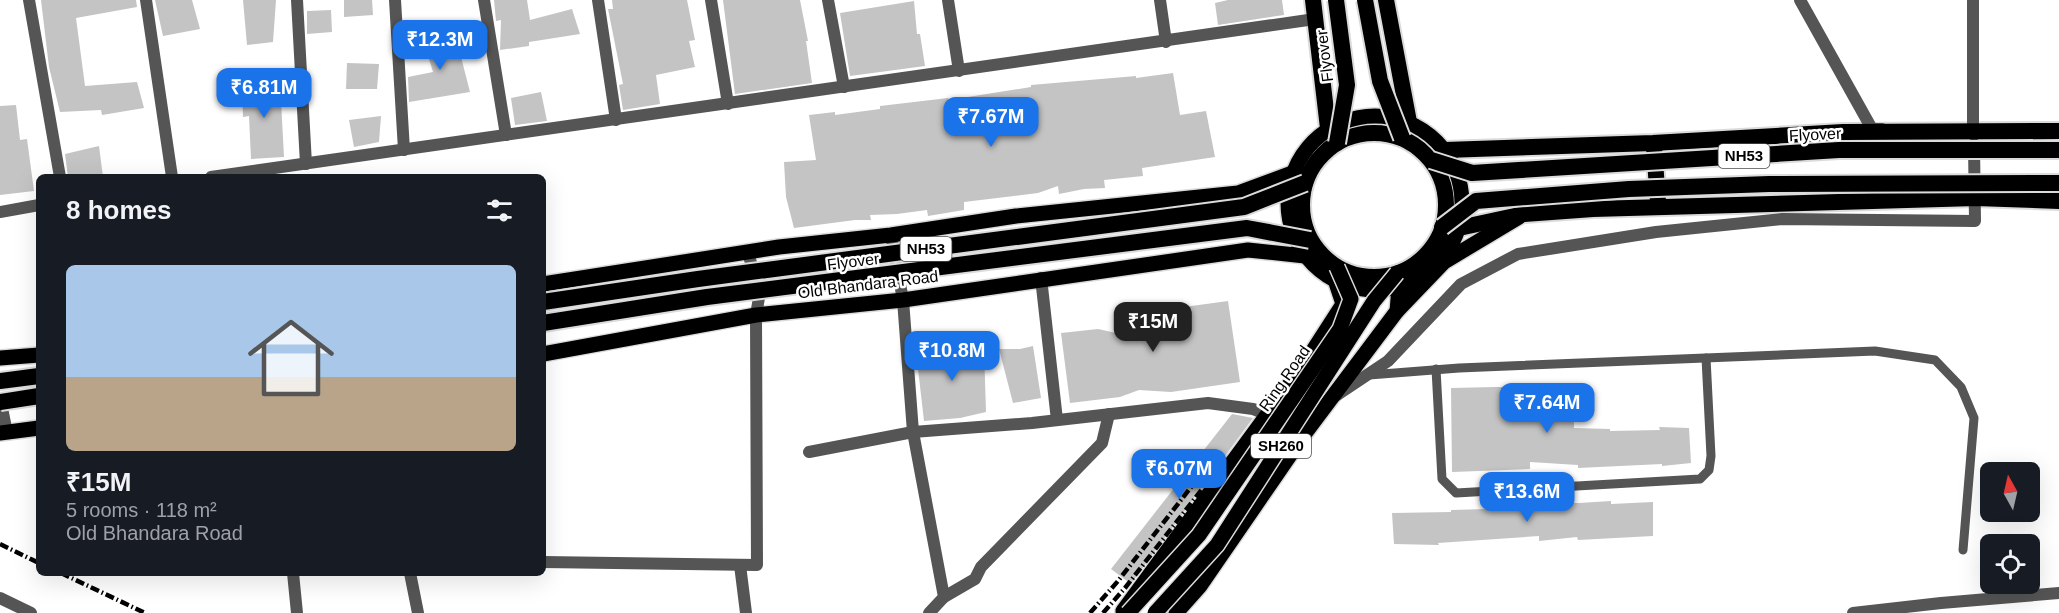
<!DOCTYPE html>
<meta charset="utf-8">
<style>
:root{--surface:#171b24;--page:#20242c;--text:#f1f3f6;--muted:#9ea1a6;--line:#363941;--accent:#1a73e8}
body{margin:0;font-family:Helvetica,sans-serif;background:var(--page);color:var(--text);height:100vh;display:flex;flex-direction:column;font-size:22px;white-space:nowrap}
*{box-sizing:border-box;margin:0}
p{font-size:20px;color:var(--muted)}
.icon{flex:none;width:33px;height:33px;fill:none;stroke:currentColor;stroke-width:2;stroke-linecap:round;stroke-linejoin:round}
.map{position:relative;flex:1;overflow:hidden}
.side{position:absolute;left:36px;top:174px;width:510px;height:402px;display:flex;flex-direction:column;background:var(--surface);border-radius:9px;box-shadow:0 6px 24px #0002}
.side>*{flex:none}
.needle{width:39px;rotate:352deg}
.fabs{position:absolute;left:1980px;top:462px;display:grid;gap:12px}
.fabs a{display:grid;place-items:center;width:60px;height:60px;border-radius:9px;background:var(--surface);box-shadow:0 6px 24px #0002;font-size:30px}
.price{position:absolute;translate:-50% -51px;padding:0 14px;border-radius:12px;background:var(--accent);color:#fff;font-size:20px;line-height:39px;filter:drop-shadow(0 2px 3px #0008)}
.price::after{content:'';position:absolute;left:50%;top:36px;width:18px;height:14px;margin-left:-9px;background:inherit;clip-path:polygon(0 0,100% 0,50% 100%)}
.price.on{background:#222;color:#fff}
ul{padding:0;list-style:none}
li{display:grid;align-content:center;gap:12px;height:318px;padding:0 30px}
li+li{border-top:2px solid var(--line)}
li span{display:grid;place-items:center;height:186px;border-radius:9px;color:#555}
li>.icon{margin-inline-start:auto}
span .icon{width:108px;height:108px;fill:#fffc;stroke-width:1}
li b{font-size:26px}
h2{display:flex;justify-content:space-between;align-items:center;height:72px;padding:0 30px;font-size:26px}
.map>svg:first-child{display:block}
.building{fill:#c4c4c4}
.lines{fill:none;stroke-linecap:round;stroke-linejoin:round}
.primary-casing{stroke:#dbdbdb;stroke-width:18}
.trunk-casing{stroke:#dbdbdb;stroke-width:20}
.service{stroke:#555;stroke-width:9}
.minor{stroke:#555;stroke-width:12}
.primary{stroke:#000;stroke-width:15}
.trunk{stroke:#000;stroke-width:16}
.rail{stroke:#000;stroke-width:4.5;stroke-dasharray:9 3 1.5 3;stroke-linecap:butt}
.primary-bridge-casing{stroke:#dbdbdb;stroke-width:18;stroke-linecap:butt}
.trunk-bridge-casing{stroke:#dbdbdb;stroke-width:20;stroke-linecap:butt}
.primary-bridge{stroke:#000;stroke-width:15}
.trunk-bridge{stroke:#000;stroke-width:16}
.labels{text-anchor:middle;stroke-width:5;stroke-linejoin:round;paint-order:stroke}
.shield{fill:#fff;stroke:#4c4c4c;stroke-width:1.5}
.shield-label{font-size:15px;font-weight:bold;fill:#000}
.street-label{font-size:16px;fill:#000;stroke:#fff}
</style>
<div class="map">
<svg width="2059" height="613" viewBox="0 0 2059 613">
<rect width="100%" height="100%" fill="#fff"/>
<g class="building">
<path d="M 41,0 L 136,0 L 137,7 L 76,18 L 85,86 L 137,82 L 144,108 L 102,115 L 101,110 L 60,112 L 49,67 Z"/>
<path d="M 155,0 L 192,0 L 200,29 L 163,36 Z"/>
<path d="M 243,0 L 276,0 L 273,42 L 247,45 Z"/>
<path d="M 344,0 L 372,0 L 373,15 L 344,17 Z"/>
<path d="M 494,0 L 527,0 L 530,20 L 572,9 L 580,34 L 529,42 L 529,46 L 500,50 L 501,20 L 496,21 Z"/>
<path d="M 612,0 L 687,0 L 695,40 L 689,41 L 695,67 L 656,75 L 660,104 L 623,110 L 619,85 L 623,84 L 608,9 L 613,9 Z"/>
<path d="M 723,0 L 800,0 L 808,41 L 806,41 L 812,83 L 735,94 Z"/>
<path d="M 1228,0 L 1282,0 L 1284,15 L 1218,25 L 1215,3 Z"/>
<path d="M 914,1 L 917,34 L 920,34 L 925,66 L 850,76 L 840,13 Z"/>
<path d="M 331,10 L 332,32 L 307,34 L 307,11 Z"/>
<path d="M 422,36 L 459,36 L 461,53 L 460,53 L 470,92 L 409,102 L 408,77 L 433,72 Z"/>
<path d="M 347,63 L 379,64 L 377,89 L 346,89 Z"/>
<path d="M 1173,73 L 1180,115 L 1206,111 L 1215,157 L 1142,168 L 1143,176 L 1104,180 L 1105,188 L 1084,189 L 1059,194 L 1058,186 L 1038,193 L 964,202 L 964,210 L 928,216 L 927,210 L 897,214 L 870,215 L 871,220 L 855,220 L 794,228 L 786,197 L 784,162 L 816,160 L 809,115 L 835,112 L 835,115 L 880,109 L 880,106 L 948,98 L 949,100 L 1031,87 L 1031,85 L 1136,76 L 1136,78 Z"/>
<path d="M 280,82 L 284,157 L 251,159 L 249,116 L 243,117 L 242,85 Z"/>
<path d="M 541,92 L 547,121 L 515,125 L 511,98 Z"/>
<path d="M 16,105 L 20,140 L 27,139 L 34,191 L 0,195 L 0,106 Z"/>
<path d="M 381,116 L 379,142 L 354,147 L 349,120 Z"/>
<path d="M 99,146 L 103,177 L 68,177 L 65,154 Z"/>
<path d="M 1228,301 L 1240,382 L 1171,392 L 1139,390 L 1120,397 L 1070,403 L 1061,333 L 1098,329 L 1116,333 L 1114,315 L 1137,313 L 1153,308 L 1162,310 Z"/>
<path d="M 979,343 L 979,349 L 984,349 L 986,412 L 960,418 L 924,421 L 916,351 Z"/>
<path d="M 1033,346 L 1041,398 L 1013,403 L 999,349 L 1020,349 Z"/>
<path d="M 1495,387 L 1574,387 L 1574,428 L 1610,429 L 1610,431 L 1660,430 L 1659,427 L 1689,428 L 1691,463 L 1662,466 L 1662,464 L 1578,468 L 1578,465 L 1530,462 L 1530,469 L 1452,472 L 1451,388 Z"/>
<path d="M 1232,414 L 1253,418 L 1131,584 L 1111,569 Z"/>
<path d="M 1611,501 L 1611,504 L 1653,502 L 1653,536 L 1578,540 L 1577,537 L 1539,541 L 1539,536 L 1438,543 L 1439,545 L 1394,544 L 1392,513 L 1451,512 L 1451,510 L 1487,509 L 1538,504 L 1538,502 L 1579,503 Z"/>
</g>
<g class="lines">
<g class="primary-casing">
<g id="primary">
<circle cx="1375" cy="203" r="87"/>
<path d="M 543,284 L 779,247 L 891,235 L 1016,216 L 1238,193 L 1292,173"/>
<path d="M 1397,311 L 1444,262 L 1519,217"/>
<path d="M 543,354 L 756,315 L 903,300 L 1248,250 L 1305,256"/>
<path d="M 0,358 L 39,355"/>
<path d="M 0,433 L 39,428"/>
<path d="M 1123,611 L 1303,366 L 1343,304 L 1335,280"/>
<path d="M 1176,613 L 1200,586 L 1306,432 L 1397,311 L 1399,287"/>
</g>
</g>
<g class="trunk-casing">
<g id="trunk">
<path d="M 1313,0 L 1328,128"/>
<path d="M 1386,0 L 1409,122"/>
<circle cx="1374" cy="205" r="72"/>
<path d="M 1654,147 L 1658,202"/>
<path d="M 1445,150 L 1653,143 L 1843,132 L 2059,131"/>
<path d="M 1459,228 L 1524,214 L 1593,209 L 1976,198 L 2059,201"/>
<path d="M 0,381 L 39,376"/>
</g>
</g>
<g class="service">
<path d="M 1436,369 L 1442,479 L 1456,493 L 1700,479 L 1709,470 L 1711,456 L 1706,358"/>
<path d="M 1369,375 L 1459,368 L 1875,351 L 1935,360 L 1961,387 L 1974,418 L 1963,550"/>
</g>
<g class="minor">
<path d="M 29,0 L 60,177"/>
<path d="M 146,0 L 172,177"/>
<path d="M 297,0 L 306,164"/>
<path d="M 395,0 L 404,150"/>
<path d="M 484,0 L 506,135"/>
<path d="M 598,0 L 616,120"/>
<path d="M 711,0 L 728,104"/>
<path d="M 828,0 L 844,87"/>
<path d="M 948,0 L 959,71"/>
<path d="M 1160,0 L 1166,42"/>
<path d="M 1800,0 L 1872,129 L 1882,129"/>
<path d="M 1965,130 L 1973,130 L 1973,0"/>
<path d="M 211,177 L 1315,19"/>
<path d="M 0,212 L 39,205"/>
<path d="M 891,235 L 903,300 L 913,432 L 944,597 L 929,613"/>
<path d="M 1041,278 L 1057,420"/>
<path d="M 1337,395 L 1388,361 L 1461,284 L 1518,254 L 1656,232 L 1782,219 L 1975,221 L 1974,144"/>
<path d="M 0,398 L 7,433"/>
<path d="M 809,452 L 913,432 L 1032,423 L 1208,403 L 1253,409 L 1267,414"/>
<path d="M 543,562 L 757,565 L 756,315 L 760,292 L 748,253"/>
<path d="M 740,565 L 746,613"/>
<path d="M 293,573 L 297,613"/>
<path d="M 410,573 L 418,613"/>
<path d="M 944,597 L 975,579 L 981,567 L 1102,443 L 1109,414"/>
<path d="M 0,598 L 31,613"/>
<path d="M 1853,613 L 1941,603 L 2059,593"/>
</g>
<use href="#primary" class="primary"/>
<use href="#trunk" class="trunk"/>
<g class="rail">
<path d="M 0,544 L 39,563"/>
<path d="M 61,573 L 145,613"/>
<path d="M 1090,613 L 1118,581 L 1195,482"/>
<path d="M 1103,613 L 1125,588 L 1203,488"/>
</g>
<g class="primary-bridge-casing">
<g id="primary-bridge">
<path d="M 1128,613 L 1199,535 L 1340,329 L 1351,299 L 1337,267"/>
<path d="M 1155,613 L 1217,545 L 1374,301 L 1397,273"/>
</g>
</g>
<g class="trunk-bridge-casing">
<g id="trunk-bridge">
<path d="M 1336,0 L 1347,85 L 1337,143"/>
<path d="M 1365,0 L 1380,81 L 1402,138"/>
<path d="M 1431,160 L 1472,173 L 1839,150 L 2059,150"/>
<path d="M 1442,227 L 1476,201 L 1629,189 L 1769,184 L 2059,183"/>
<path d="M 543,302 L 698,279 L 1244,207 L 1305,183"/>
<path d="M 543,323 L 707,297 L 1247,228 L 1310,240"/>
<path d="M 0,402 L 39,396"/>
</g>
</g>
<use href="#primary-bridge" class="primary-bridge"/>
<use href="#trunk-bridge" class="trunk-bridge"/>
</g>
<g class="labels">
<g class="shield">
<rect x="1718.5" y="144" width="51" height="24" rx="4.5"/>
<rect x="900.5" y="237" width="51" height="24" rx="4.5"/>
<rect x="1251" y="434" width="60" height="24" rx="4.5"/>
</g>
<g class="shield-label">
<text x="1744" y="161">NH53</text>
<text x="926" y="254">NH53</text>
<text x="1281" y="451">SH260</text>
</g>
<g class="street-label">
<text transform="translate(1324 56) rotate(-97)" y="6">Flyover</text>
<text transform="translate(1815 134) rotate(-3)" y="6">Flyover</text>
<text transform="translate(853 261) rotate(-7)" y="6">Flyover</text>
<text transform="translate(868 284) rotate(-7)" y="6">Old Bhandara Road</text>
<text transform="translate(1284 378) rotate(-55)" y="6">Ring Road</text>
</g>
</g>
</svg>
<div class="fabs">
<a><svg class="needle" viewBox="-14 -14 28 28"><path d="M0-13l5 13h-10z" fill="#e53935"/><path d="M0 13l5-13h-10z" fill="#9ea1a6"/></svg></a>
<a><svg class="icon" aria-label="locate" viewBox="0 0 24 24"><circle cx="12" cy="12" r="6"/><path d="M12 2v4M12 18v4M2 12h4M18 12h4"/></svg></a>
</div>
<b class="price" style="left:440px;top:71px">₹12.3M</b>
<b class="price" style="left:264px;top:119px">₹6.81M</b>
<b class="price" style="left:991px;top:148px">₹7.67M</b>
<b class="price on" style="left:1153px;top:353px">₹15M</b>
<b class="price" style="left:952px;top:382px">₹10.8M</b>
<b class="price" style="left:1547px;top:434px">₹7.64M</b>
<b class="price" style="left:1179px;top:500px">₹6.07M</b>
<b class="price" style="left:1527px;top:523px">₹13.6M</b>
<section class="side">
<h2>8 homes<svg class="icon" aria-label="filters" viewBox="0 0 24 24"><path d="M4 7h16M4 17h16"/><circle cx="9" cy="7" r="2"/><circle cx="15" cy="17" r="2"/></svg></h2>
<ul>
<li><span style="background:linear-gradient(#a9c7e8 60%,#b9a48a 0)"><svg class="icon" aria-label="home" viewBox="0 0 24 24"><path d="M3 11l9-7 9 7M6 9v11h12V9"/></svg></span><div><b>₹15M</b><p>5 rooms · 118 m²</p><p>Old Bhandara Road</p></div></li>
</ul>
</section>
</div>
